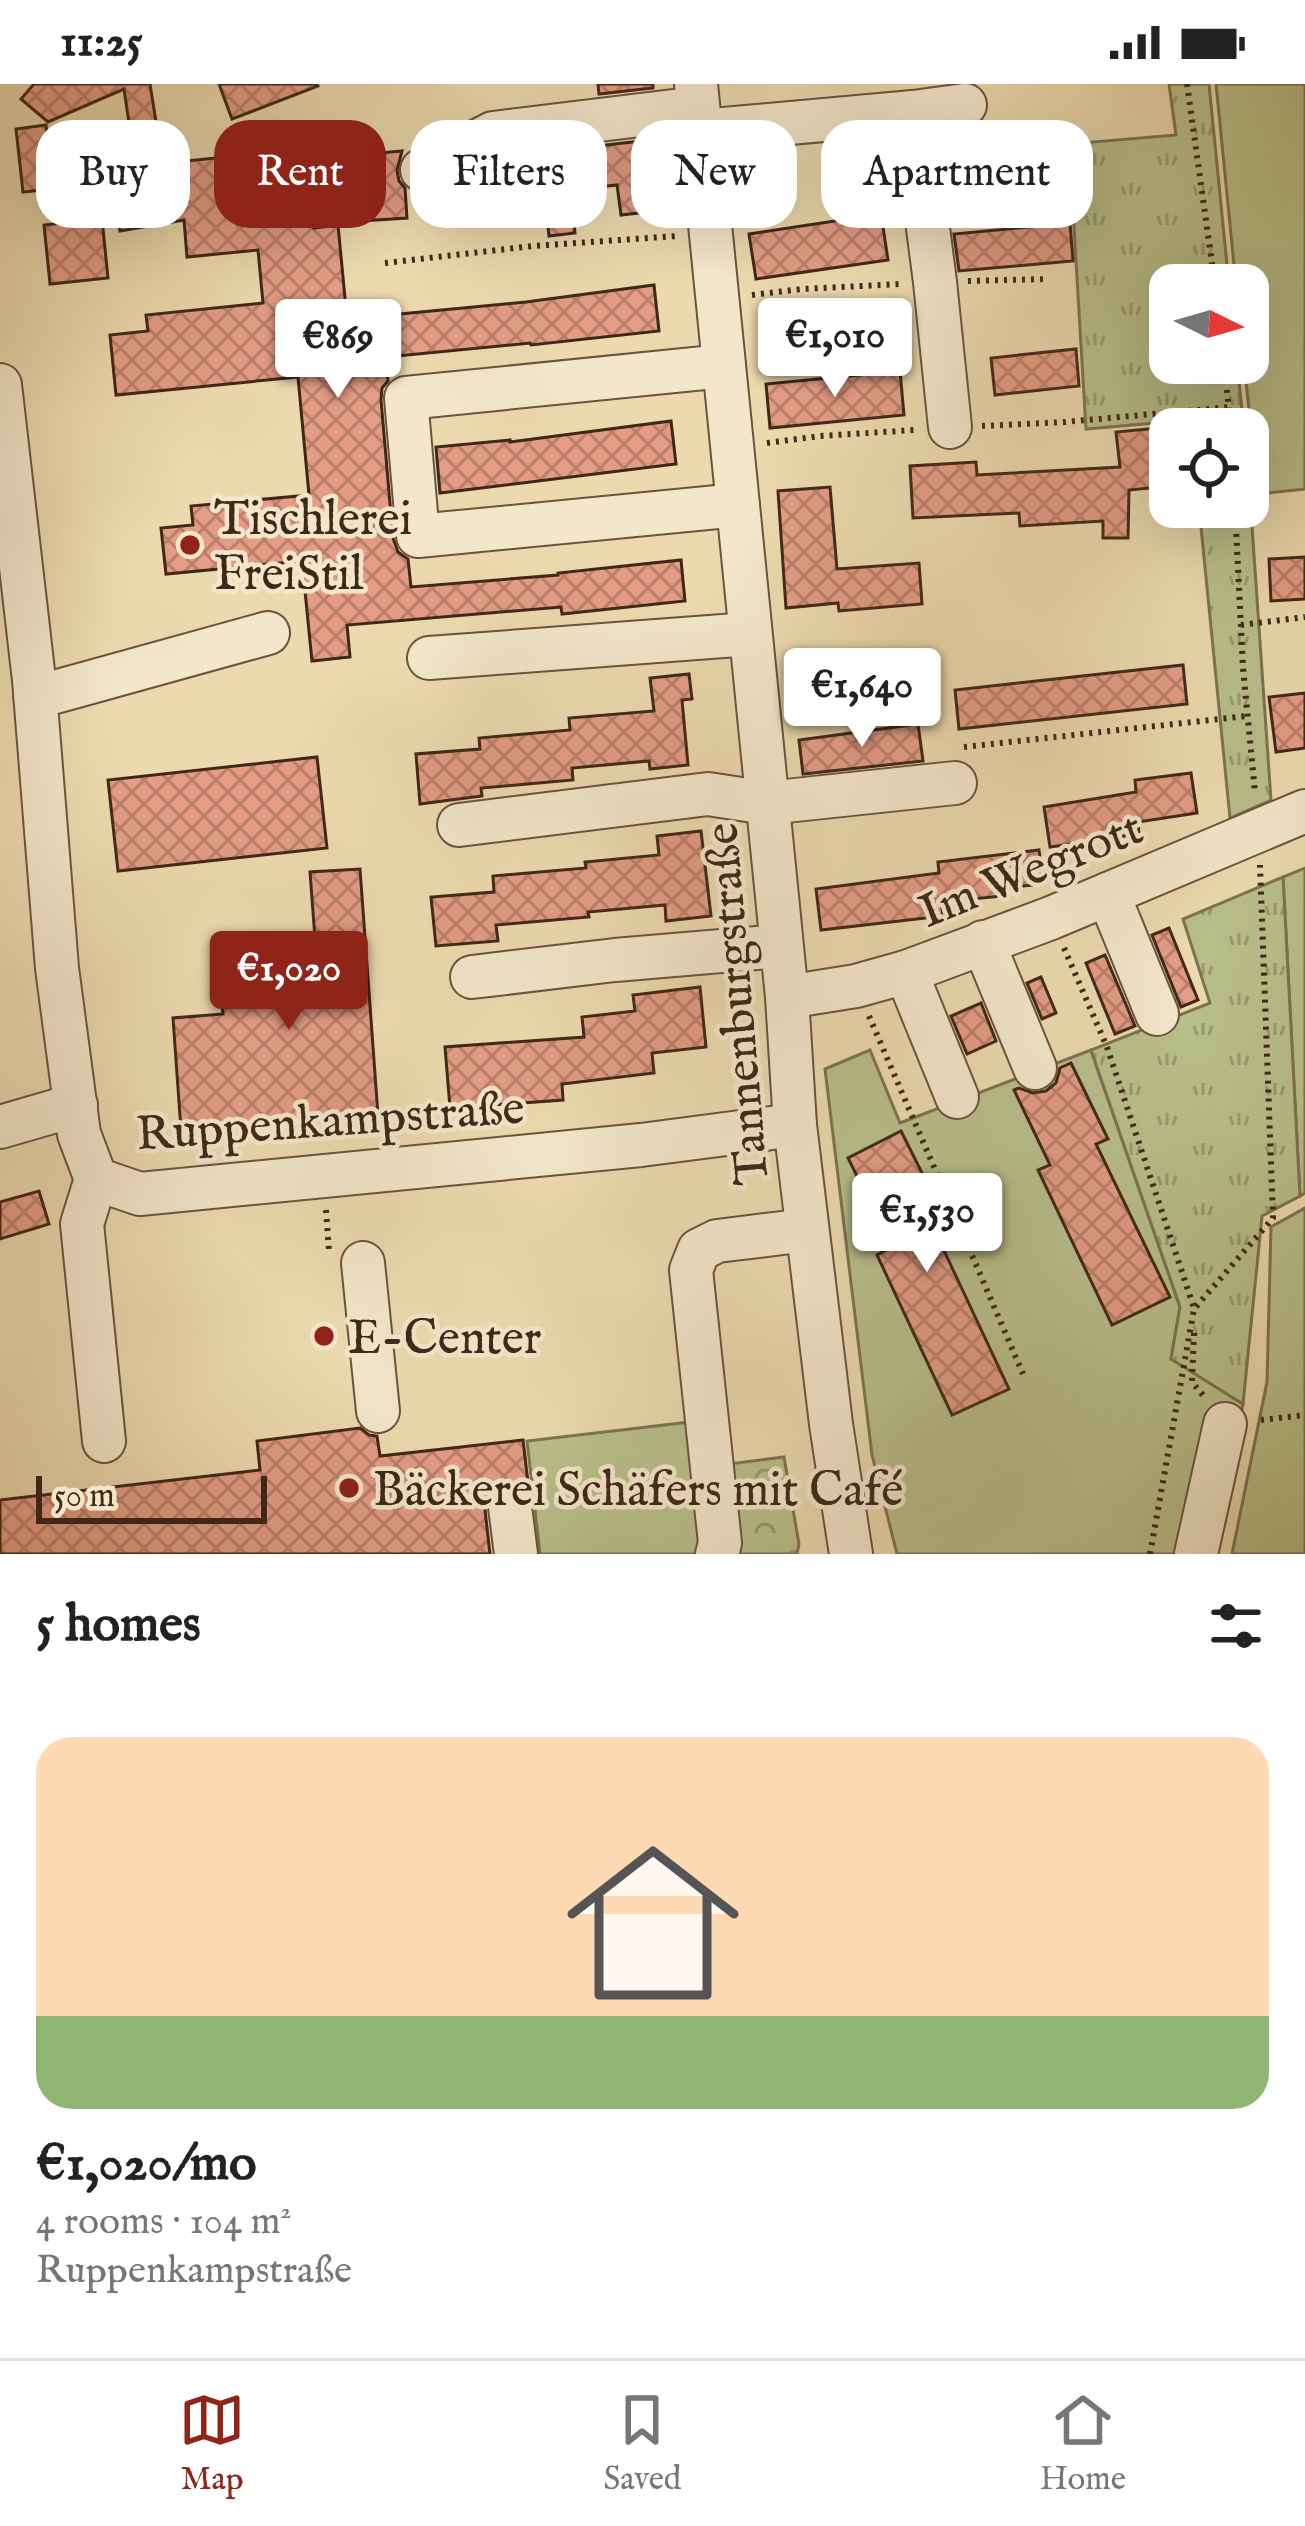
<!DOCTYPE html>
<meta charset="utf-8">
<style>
:root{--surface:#fff;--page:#f2f2f2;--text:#222;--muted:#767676;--line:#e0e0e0;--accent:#8f2418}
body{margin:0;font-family:"IM FELL English",serif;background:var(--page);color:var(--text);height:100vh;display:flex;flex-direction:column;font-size:45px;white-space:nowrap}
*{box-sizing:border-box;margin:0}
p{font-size:39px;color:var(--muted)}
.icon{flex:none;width:66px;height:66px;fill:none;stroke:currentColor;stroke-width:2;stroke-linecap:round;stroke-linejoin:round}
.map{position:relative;height:1470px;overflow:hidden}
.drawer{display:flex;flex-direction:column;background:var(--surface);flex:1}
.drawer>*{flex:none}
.top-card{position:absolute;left:36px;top:36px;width:1233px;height:108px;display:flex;gap:24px}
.needle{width:78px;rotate:95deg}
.buttons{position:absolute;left:1149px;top:180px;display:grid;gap:24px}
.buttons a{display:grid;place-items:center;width:120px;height:120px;border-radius:24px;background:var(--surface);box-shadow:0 12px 48px #0002;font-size:60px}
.scale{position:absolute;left:36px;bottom:30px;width:231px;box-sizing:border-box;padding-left:12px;border:6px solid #402819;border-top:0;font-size:33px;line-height:42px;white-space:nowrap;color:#402819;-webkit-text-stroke:9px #f3e6ca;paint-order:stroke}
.price{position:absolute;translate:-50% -102px;padding:0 27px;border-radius:12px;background:#fff;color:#222;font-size:39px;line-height:78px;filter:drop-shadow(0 3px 6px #0008)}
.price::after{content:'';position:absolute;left:50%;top:72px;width:36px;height:27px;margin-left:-18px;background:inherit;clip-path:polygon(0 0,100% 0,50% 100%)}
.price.active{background:var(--accent);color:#fff}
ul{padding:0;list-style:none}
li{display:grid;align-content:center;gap:24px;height:636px;padding:0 36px}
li+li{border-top:3px solid var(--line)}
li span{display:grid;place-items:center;height:372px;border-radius:36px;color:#555}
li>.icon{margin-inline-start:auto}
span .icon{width:216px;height:216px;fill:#fffc;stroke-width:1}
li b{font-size:51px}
h2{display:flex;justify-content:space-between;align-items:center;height:144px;padding:0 36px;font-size:51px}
.pill{padding:0 42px;border-radius:36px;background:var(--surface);box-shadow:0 12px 48px #0002;font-size:42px;line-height:108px}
.pill.active{background:var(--accent);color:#fff}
.status{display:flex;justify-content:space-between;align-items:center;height:84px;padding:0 60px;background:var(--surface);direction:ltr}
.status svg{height:33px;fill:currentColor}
.menu{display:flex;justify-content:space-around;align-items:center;height:168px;border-top:3px solid var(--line);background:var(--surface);font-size:33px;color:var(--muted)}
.menu a{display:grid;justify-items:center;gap:6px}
.menu .active{color:var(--accent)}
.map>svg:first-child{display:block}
.green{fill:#b8bf8a;stroke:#7c7452;stroke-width:3}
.forest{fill:url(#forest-crowns);stroke:#7c7452;stroke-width:3}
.park{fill:url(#park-tufts);stroke:#7c7452;stroke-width:3}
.building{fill:url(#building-cross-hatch);stroke:#402819;stroke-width:3}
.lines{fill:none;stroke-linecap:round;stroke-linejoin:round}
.minor-casing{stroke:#6b543e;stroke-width:46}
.path{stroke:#402819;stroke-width:6;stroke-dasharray:3 6;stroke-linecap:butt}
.minor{stroke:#f3e6ca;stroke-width:42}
.poi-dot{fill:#8f2418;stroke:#f3e6ca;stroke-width:4.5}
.labels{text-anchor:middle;stroke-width:9;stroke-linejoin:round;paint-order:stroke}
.poi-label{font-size:48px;fill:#402819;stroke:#f3e6ca;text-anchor:start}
.street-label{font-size:48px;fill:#402819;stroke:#f3e6ca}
</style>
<div class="status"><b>11:25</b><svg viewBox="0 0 49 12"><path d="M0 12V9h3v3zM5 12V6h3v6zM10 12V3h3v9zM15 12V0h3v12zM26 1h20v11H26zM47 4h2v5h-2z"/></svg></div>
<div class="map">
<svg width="1305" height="1470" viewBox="0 0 1305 1470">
<defs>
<pattern id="forest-crowns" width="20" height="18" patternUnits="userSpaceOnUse" patternTransform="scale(3)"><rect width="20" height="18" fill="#b8bf8a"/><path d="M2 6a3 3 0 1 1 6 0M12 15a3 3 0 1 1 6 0" fill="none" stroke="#979b70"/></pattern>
<pattern id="park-tufts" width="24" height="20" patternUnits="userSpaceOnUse" patternTransform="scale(3)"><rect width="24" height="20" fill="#b8bf8a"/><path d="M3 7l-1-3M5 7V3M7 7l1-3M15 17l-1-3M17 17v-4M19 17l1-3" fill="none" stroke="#979b70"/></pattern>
<pattern id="building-cross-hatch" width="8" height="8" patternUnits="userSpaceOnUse" patternTransform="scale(3)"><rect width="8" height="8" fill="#e49c85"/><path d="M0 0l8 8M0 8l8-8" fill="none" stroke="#ba7f6c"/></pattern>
</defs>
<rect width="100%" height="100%" fill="#ecd9ae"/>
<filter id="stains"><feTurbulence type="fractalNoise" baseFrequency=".00167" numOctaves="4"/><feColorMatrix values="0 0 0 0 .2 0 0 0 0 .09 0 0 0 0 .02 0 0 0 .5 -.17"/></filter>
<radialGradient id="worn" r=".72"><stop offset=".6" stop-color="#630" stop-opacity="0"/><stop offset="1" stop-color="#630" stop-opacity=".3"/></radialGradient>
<g class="green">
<path d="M 1216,0 L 1305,0 L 1305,405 L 1258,410 L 1244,279 L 1248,279 L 1248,201 L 1236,201 Z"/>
<path d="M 1305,784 L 1305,1109 L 1300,1112 L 1283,793 Z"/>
<path d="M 870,966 L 900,1039 L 1091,966 L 1180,1223 L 1171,1274 L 1243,1320 L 1211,1470 L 897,1470 L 872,1371 L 825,985 Z"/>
<path d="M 1305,1124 L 1305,1470 L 1232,1470 L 1267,1298 L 1271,1143 Z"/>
<path d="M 690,1338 L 701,1470 L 540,1470 L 527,1357 Z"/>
</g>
<path class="forest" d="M 784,1373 L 799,1460 L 797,1470 L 734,1470 L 729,1380 Z"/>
<g class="park">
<path d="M 1169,0 L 1209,0 L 1229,201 L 1170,201 L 1170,279 L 1237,279 L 1244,345 L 1191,345 L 1189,336 L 1086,345 L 1069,60 L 1176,51 Z"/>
<path d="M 1248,385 L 1271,716 L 1230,734 L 1199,423 L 1248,423 Z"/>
<path d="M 1283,793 L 1300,1112 L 1262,1132 L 1243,1320 L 1171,1275 L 1180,1223 L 1091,966 L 1210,919 L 1183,835 Z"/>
</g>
<g class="building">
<path d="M 34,0 L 150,0 L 160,63 L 134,73 L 124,5 L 48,38 L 21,15 Z"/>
<path d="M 219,0 L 317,0 L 318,2 L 232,35 Z"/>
<path d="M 598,0 L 653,0 L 653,4 L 599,10 Z"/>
<path d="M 46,41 L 53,105 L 23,108 L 16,45 Z"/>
<path d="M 975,46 L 978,76 L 945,79 L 942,50 Z"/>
<path d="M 658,55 L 665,126 L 621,131 L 617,101 L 571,106 L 575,149 L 549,152 L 542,90 L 557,88 L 555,67 Z"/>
<path d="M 306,65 L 314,144 L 338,141 L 347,235 L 526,218 L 654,201 L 659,247 L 531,261 L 530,259 L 386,273 L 388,297 L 382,304 L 381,316 L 393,454 L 398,468 L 408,475 L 411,503 L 558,491 L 558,489 L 681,476 L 685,517 L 562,530 L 561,523 L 347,541 L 350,573 L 312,577 L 302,477 L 166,490 L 161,444 L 193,441 L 191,422 L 309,411 L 298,293 L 116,311 L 110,251 L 148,247 L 146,231 L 263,219 L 258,166 L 187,173 L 184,136 L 120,147 L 115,117 L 140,113 L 135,82 Z"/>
<path d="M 402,67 L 397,86 L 399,97 L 405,104 L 407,134 L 362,137 L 357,71 Z"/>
<path d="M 881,130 L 888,176 L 756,195 L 749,150 Z"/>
<path d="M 102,135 L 108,194 L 50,200 L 44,141 Z"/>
<path d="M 1070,139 L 1073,177 L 959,187 L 954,150 Z"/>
<path d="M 1076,265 L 1079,302 L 995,311 L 991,274 Z"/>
<path d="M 900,287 L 904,331 L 770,344 L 766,300 Z"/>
<path d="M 671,337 L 676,380 L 440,409 L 436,363 L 510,356 L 510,358 Z"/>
<path d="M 1170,343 L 1170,402 L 1129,406 L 1128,454 L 1103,454 L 1103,437 L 1020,442 L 1019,429 L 913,434 L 910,382 L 976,378 L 977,391 L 1120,383 L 1116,348 Z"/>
<path d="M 830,403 L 837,485 L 919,479 L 922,520 L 839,527 L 838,519 L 786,524 L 778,407 Z"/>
<path d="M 1305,473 L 1305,515 L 1271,517 L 1269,475 Z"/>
<path d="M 1183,581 L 1187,620 L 959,645 L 955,606 Z"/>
<path d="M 689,590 L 692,615 L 682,616 L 688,681 L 650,685 L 649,677 L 572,684 L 573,696 L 481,704 L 482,712 L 420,720 L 416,670 L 480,665 L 479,654 L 570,646 L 569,634 L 654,627 L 650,594 Z"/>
<path d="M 1305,609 L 1305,664 L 1276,668 L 1269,613 Z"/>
<path d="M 918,640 L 923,677 L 803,690 L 799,656 Z"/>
<path d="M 317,673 L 327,764 L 118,787 L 108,696 Z"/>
<path d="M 1191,689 L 1197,729 L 1138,738 L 1139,750 L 1050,763 L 1044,723 L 1136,708 L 1135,696 Z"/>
<path d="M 701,747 L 711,832 L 666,837 L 665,821 L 588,828 L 589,833 L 496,841 L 498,857 L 436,862 L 431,813 L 494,808 L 493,792 L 586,784 L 585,778 L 659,771 L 657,752 Z"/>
<path d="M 1039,766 L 1043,800 L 1002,804 L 1003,812 L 941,818 L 943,832 L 821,846 L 816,805 L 939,789 L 938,778 Z"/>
<path d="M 360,785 L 378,1031 L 181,1046 L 173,934 L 223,930 L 220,902 L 318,895 L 310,788 Z"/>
<path d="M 1169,844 L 1198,916 L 1181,923 L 1152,851 Z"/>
<path d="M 1105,871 L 1135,942 L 1115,950 L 1086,879 Z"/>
<path d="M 1041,893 L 1056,929 L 1042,935 L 1027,899 Z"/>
<path d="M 700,903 L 706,963 L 652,969 L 654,989 L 562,1000 L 563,1016 L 450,1024 L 445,963 L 584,953 L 582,933 L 635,927 L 633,911 Z"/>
<path d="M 981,919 L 996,957 L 967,970 L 951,932 Z"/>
<path d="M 1071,979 L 1108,1055 L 1096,1060 L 1170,1213 L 1112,1241 L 1038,1086 L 1050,1081 L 1014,1006 L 1019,1004 L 1033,1009 L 1046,1007 L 1056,999 L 1060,984 Z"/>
<path d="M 901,1047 L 945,1135 L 932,1141 L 1009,1305 L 952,1331 L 877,1171 L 892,1163 L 848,1074 Z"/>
<path d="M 39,1107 L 49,1140 L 0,1155 L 0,1118 Z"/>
<path d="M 360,1344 L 369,1351 L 377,1352 L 380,1372 L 523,1356 L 529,1407 L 519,1399 L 508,1398 L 496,1402 L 487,1412 L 485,1426 L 490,1470 L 0,1470 L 0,1416 L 260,1386 L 257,1357 Z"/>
</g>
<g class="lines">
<g class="minor-casing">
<g id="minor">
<path d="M 696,0 L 787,913 L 795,1041 L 831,1340 L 851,1470"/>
<path d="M 913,28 L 965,21"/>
<path d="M 701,47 L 913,28 L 935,198 L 950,343"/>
<path d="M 422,86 L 493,49 L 698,24"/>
<path d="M 724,282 L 406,314 L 418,452 L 738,421"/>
<path d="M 0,301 L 34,596 L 57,884 L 79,1050 L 96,1095 L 140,1110 L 641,1061 L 795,1041"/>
<path d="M 429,574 L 750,550"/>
<path d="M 35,611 L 55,608 L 268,549"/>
<path d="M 459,741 L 708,710 L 767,719 L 955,699"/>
<path d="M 1108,810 L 1157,930"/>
<path d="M 983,858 L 1035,984"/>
<path d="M 906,888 L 957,1013"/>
<path d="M 472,893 L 615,876 L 781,862"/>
<path d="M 787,913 L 856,902 L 906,888 L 1051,834 L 1305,727"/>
<path d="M 0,1043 L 76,1021"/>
<path d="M 96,1095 L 82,1140 L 104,1357"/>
<path d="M 363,1179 L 378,1327"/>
<path d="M 510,1423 L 516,1470"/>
<path d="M 717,1470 L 720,1459 L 691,1186 L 699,1166 L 717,1157 L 807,1146"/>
<path d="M 1196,1470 L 1225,1340"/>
</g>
</g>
<g class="path">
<path d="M 1187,0 L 1215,201"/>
<path d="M 385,179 L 533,162 L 677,152"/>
<path d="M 968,197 L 1048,195"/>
<path d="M 752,211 L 802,205 L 901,200"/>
<path d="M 1224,279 L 1231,345"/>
<path d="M 982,342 L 1065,338 L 1230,323"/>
<path d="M 767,359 L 820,352 L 915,346"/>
<path d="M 1235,423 L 1243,584 L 1255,708"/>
<path d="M 1241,541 L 1305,533"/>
<path d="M 964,663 L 1247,632"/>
<path d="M 1064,864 L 1107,963 L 1194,1224"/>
<path d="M 869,932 L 1023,1290"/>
<path d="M 326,1126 L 329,1167"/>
<path d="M 1194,1249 L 1192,1298 L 1206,1315"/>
<path d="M 1261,1336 L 1305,1331"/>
<path d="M 1150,1470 L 1194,1225 L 1273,1134 L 1260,781"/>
</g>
<use href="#minor" class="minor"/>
</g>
<g class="poi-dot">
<circle cx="190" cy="461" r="12"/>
<circle cx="324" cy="1252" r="12"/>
<circle cx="349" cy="1404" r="12"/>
</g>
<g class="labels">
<g class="poi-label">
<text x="214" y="450">Tischlerei<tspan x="214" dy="55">FreiStil</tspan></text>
<text x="348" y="1269">E-Center</text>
<text x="373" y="1421">Bäckerei Schäfers mit Café</text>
</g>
<g class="street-label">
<text transform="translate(1030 784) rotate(-22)" y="17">Im Wegrott</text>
<text transform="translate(735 920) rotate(-95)" y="17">Tannenburgstraße</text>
<text transform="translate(330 1035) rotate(-4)" y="17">Ruppenkampstraße</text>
</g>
</g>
<rect width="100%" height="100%" filter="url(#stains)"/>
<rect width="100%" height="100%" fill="url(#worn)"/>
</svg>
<div class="buttons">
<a><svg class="needle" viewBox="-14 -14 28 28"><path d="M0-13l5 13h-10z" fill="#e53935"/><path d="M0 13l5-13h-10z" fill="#767676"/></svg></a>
<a><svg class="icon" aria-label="locate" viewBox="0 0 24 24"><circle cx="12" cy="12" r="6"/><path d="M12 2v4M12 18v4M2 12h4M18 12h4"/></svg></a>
</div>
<div class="scale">50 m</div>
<b class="price" style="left:835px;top:316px">€1,010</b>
<b class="price" style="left:338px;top:317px">€869</b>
<b class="price" style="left:862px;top:666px">€1,640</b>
<b class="price active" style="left:289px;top:949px">€1,020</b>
<b class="price" style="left:927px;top:1191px">€1,530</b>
<div class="top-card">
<a class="pill">Buy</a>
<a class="pill active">Rent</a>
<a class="pill">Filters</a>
<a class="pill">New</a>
<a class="pill">Apartment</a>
</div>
</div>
<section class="drawer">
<h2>5 homes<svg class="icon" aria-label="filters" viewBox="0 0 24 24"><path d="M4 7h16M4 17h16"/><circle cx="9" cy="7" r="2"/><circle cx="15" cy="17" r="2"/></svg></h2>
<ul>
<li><span style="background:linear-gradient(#ffd9b3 75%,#8fb573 0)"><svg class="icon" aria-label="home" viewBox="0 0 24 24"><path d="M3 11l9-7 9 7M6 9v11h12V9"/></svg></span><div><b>€1,020/mo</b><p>4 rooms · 104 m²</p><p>Ruppenkampstraße</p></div></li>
</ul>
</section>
<nav class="menu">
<a class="active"><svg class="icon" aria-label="map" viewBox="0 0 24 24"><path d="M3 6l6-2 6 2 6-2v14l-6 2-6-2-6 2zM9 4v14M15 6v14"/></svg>Map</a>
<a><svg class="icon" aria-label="saved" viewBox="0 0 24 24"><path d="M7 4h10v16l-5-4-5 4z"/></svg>Saved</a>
<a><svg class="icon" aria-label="home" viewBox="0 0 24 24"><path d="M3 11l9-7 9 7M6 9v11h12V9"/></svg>Home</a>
</nav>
